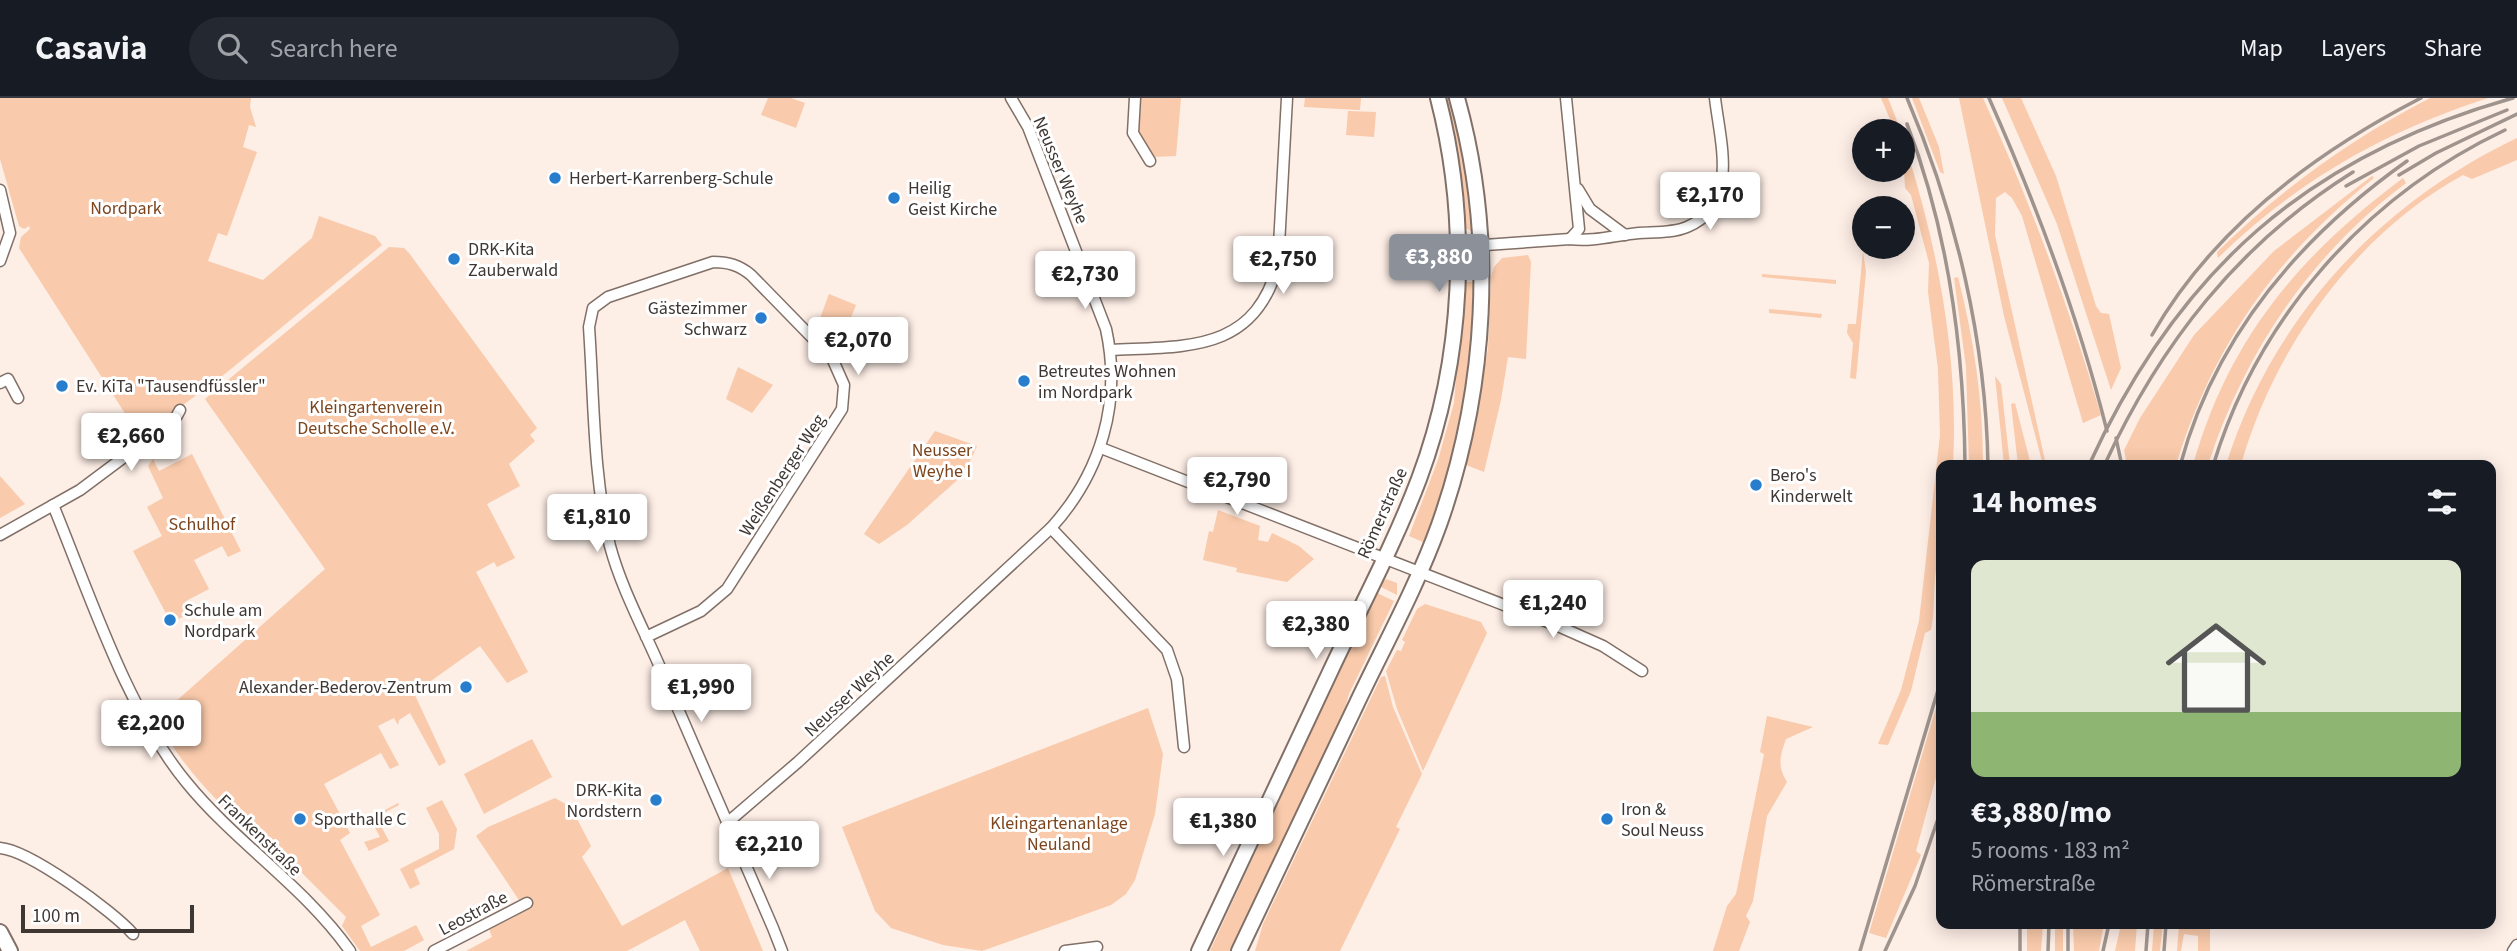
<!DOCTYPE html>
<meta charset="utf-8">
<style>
:root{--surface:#171b24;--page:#242831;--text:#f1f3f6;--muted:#9ea1a6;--line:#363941;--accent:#8c9099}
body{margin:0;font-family:"Source Sans 3",sans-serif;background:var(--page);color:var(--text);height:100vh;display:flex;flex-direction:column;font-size:26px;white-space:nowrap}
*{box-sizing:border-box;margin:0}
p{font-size:23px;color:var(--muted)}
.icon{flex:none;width:38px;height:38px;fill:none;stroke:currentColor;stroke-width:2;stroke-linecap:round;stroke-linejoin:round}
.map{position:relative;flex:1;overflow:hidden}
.details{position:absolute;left:1936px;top:362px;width:560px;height:469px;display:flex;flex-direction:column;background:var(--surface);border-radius:14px;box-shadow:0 4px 18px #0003}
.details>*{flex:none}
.tools{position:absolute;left:1852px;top:21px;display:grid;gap:14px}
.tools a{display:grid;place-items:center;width:63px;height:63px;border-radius:50%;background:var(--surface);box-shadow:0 4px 18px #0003;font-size:35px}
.scale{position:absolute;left:21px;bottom:18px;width:173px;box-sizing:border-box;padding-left:7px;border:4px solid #3e3733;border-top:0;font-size:19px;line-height:24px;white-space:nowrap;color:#3e3733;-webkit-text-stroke:5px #fff;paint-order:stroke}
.price{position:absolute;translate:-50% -60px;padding:0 16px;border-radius:7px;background:#fff;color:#222;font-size:23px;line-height:46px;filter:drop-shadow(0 2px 4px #0008)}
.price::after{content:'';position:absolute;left:50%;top:42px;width:21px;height:16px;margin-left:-10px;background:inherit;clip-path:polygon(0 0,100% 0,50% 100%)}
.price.on{background:var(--accent);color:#fff}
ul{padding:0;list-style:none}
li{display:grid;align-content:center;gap:14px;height:371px;padding:0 35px}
li span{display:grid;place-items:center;height:217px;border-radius:14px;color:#555}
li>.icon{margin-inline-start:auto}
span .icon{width:126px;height:126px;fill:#fffc;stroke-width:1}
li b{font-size:30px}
h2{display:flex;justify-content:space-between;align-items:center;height:84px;padding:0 35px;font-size:30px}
header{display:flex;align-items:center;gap:42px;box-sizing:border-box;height:98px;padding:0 35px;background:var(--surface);border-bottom:2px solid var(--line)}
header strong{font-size:33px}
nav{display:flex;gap:38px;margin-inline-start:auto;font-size:24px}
.search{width:490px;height:63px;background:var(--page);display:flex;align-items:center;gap:18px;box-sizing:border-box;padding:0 24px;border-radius:38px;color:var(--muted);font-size:26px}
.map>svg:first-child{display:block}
.green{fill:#f9caab}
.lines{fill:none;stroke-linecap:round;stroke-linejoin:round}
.street-casing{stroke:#807067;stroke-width:13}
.secondary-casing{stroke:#807067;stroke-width:18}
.street{stroke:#fff;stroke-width:10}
.secondary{stroke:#fff;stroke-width:14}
.rail{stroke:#9f938d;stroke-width:3.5}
.poi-dot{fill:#287ecc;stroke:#fff;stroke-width:2.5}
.labels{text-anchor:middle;stroke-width:6;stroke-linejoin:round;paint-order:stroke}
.street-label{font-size:18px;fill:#3e3733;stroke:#fff}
.poi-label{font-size:18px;fill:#3e3733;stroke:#fff;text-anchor:start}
.park-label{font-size:18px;fill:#7c451d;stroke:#fff}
</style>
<header>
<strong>Casavia</strong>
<div class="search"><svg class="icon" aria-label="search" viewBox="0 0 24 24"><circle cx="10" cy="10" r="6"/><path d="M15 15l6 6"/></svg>Search here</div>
<nav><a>Map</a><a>Layers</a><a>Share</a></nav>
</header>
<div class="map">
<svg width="2517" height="853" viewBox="0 0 2517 853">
<rect width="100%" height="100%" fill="#fdeee6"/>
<g class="green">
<path d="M 0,0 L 251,0 L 250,9 L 256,29 L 249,27 L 243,49 L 257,54 L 227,138 L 218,135 L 208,163 L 263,182 L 312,140 L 319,118 L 375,138 L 382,147 L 226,275 L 140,339 L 112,295 L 121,285 L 117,281 L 108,289 L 19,150 L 21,139 L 30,131 L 29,128 L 24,131 L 19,128 L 0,61 Z"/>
<path d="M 768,0 L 791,0 L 805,5 L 796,30 L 761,17 Z"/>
<path d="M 1138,0 L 1181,0 L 1176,58 L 1154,59 C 1134,42 1138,25 1138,0 Z"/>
<path d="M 1305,0 L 1361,0 L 1360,12 L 1304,9 Z"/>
<path d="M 1445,0 L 1451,0 L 1469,92 L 1471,133 L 1464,129 L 1459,69 Z"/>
<path d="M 1881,0 L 1888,0 L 1901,33 L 1895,33 Z"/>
<path d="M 1912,0 L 1919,0 L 1939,49 L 1944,76 L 1940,74 Z"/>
<path d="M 1959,0 L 1983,0 C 2030,104 2069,208 2101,317 L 2083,325 L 2022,118 L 2012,100 L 2005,94 L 1996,100 L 1995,137 L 2046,367 L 2043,367 L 2004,218 Z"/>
<path d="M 2002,0 L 2021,0 L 2056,78 L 2096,208 L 2101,215 L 2109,216 L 2121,270 L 2111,292 L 2057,126 Z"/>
<path d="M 2430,0 L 2488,0 C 2383,34 2297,83 2218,160 L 2217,154 C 2280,92 2351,41 2430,0 Z"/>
<path d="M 1348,13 L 1376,14 L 1374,39 L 1346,37 Z"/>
<path d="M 1902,38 C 1937,144 1959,256 1953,367 L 1941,368 L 1941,469 L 1936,472 C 1933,492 1935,514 1931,532 L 1925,535 L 1911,593 L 1888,647 L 1878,646 L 1901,592 L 1919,523 L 1940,337 L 1938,271 L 1928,194 L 1929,165 L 1911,97 L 1905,90 Z"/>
<path d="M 2517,40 L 2517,62 L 2472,81 L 2463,77 C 2355,136 2274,250 2241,367 L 2226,367 C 2272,220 2379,106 2517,40 Z"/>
<path d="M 2372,78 L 2374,80 C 2276,158 2213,247 2176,367 L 2127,367 L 2124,352 L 2140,320 L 2194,237 L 2274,153 Z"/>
<path d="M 2403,80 L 2406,85 C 2310,157 2245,253 2208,367 L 2193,367 C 2229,240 2299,158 2403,80 Z"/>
<path d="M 389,149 L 404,150 L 409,155 L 537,330 L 530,337 L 535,343 L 509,366 L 520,388 L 487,406 L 515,460 L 497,469 L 494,464 L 476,474 L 528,574 L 507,585 L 480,548 L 414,595 L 446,664 L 439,668 L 410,615 L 399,622 L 398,627 L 394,620 L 378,628 L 399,667 L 390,671 L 381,655 L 324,686 L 350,735 L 340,742 L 380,817 L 361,828 L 371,849 L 416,827 L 424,842 L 404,853 L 360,853 L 342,828 L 346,819 L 263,736 L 259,744 C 216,701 186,675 156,621 L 325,471 L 205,301 Z"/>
<path d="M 1863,153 L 1866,174 L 1856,281 L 1850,280 L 1853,245 L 1847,235 L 1848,226 L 1856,226 Z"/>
<path d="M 1528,157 L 1531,164 L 1526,261 L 1508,259 L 1501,302 L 1484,374 L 1466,367 L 1488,251 L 1491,179 L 1494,169 L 1502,160 Z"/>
<path d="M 1762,176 L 1836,182 L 1836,186 L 1762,179 Z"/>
<path d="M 1958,179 C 1974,242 1983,302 1983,367 L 1969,367 L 1966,269 L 1954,180 Z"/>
<path d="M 1464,184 L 1475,184 C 1472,274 1456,359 1425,445 L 1409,438 L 1438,362 L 1454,305 Z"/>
<path d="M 829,196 L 856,207 L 841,244 L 815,234 Z"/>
<path d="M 1769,211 L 1822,216 L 1821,220 L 1769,215 Z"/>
<path d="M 738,269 L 773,287 L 752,315 L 726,301 Z"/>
<path d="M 1995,278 L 2001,286 L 2010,367 L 2004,367 Z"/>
<path d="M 2015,305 L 2031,367 L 2018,367 L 2011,306 Z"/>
<path d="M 935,333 L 977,348 L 964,376 L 907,427 L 879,446 L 864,436 Z"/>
<path d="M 192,356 L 241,453 L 228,459 L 222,448 L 194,462 L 209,491 L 186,503 L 191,514 L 179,521 L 177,517 L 173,519 L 175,523 L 171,525 L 133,453 L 162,438 L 147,409 L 163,400 L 148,368 L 153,361 L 159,373 Z"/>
<path d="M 0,378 L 25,406 L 0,420 Z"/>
<path d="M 1218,412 L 1260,428 L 1258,442 L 1268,444 L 1272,435 L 1299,448 L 1314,461 L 1287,484 L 1236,474 L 1237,470 L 1203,462 L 1209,433 L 1213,434 Z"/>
<path d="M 1386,481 L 1397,485 L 1397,497 L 1379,488 Z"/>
<path d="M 1375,494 L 1394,503 L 1349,596 L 1341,624 L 1232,853 L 1210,853 Z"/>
<path d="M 1425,506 L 1481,524 L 1487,535 L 1423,673 L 1397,611 L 1386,573 L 1397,552 L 1401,553 L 1405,544 L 1402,542 L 1417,511 Z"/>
<path d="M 1385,578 L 1393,609 L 1422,676 L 1396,729 L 1400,731 L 1340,853 L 1255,853 L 1263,826 L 1381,579 Z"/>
<path d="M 1941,593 L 1941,661 L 1916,753 L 1921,757 L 1886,840 L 1869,835 Z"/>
<path d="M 1148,610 L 1163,656 L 1155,716 L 1135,782 L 1126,796 L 1111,807 L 982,853 L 943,847 L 891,830 L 875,813 L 842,729 Z"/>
<path d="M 1767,618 L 1813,629 L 1786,641 C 1780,658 1777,668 1787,684 L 1767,718 L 1753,803 L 1746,818 L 1750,824 L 1739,853 L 1713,853 L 1727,808 L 1736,796 L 1764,656 L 1760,654 Z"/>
<path d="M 532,641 L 552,679 L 484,716 L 464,676 Z"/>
<path d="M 555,700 L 571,709 L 591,748 L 582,759 L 622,828 L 728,770 L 763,853 L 700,853 L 685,822 L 627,853 L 466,853 L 492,839 L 489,831 L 530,810 L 525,800 L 519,802 L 476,738 L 488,729 Z"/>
<path d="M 442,702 L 457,731 L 454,751 L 414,772 L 420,786 L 410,791 L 400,771 L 439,751 L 439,736 L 426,710 Z"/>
<path d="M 398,705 L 399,707 L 376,719 L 389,743 L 369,753 L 364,744 L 380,739 L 370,720 Z"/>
<path d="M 2027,826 L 2043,826 L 2041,853 L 2027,853 Z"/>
<rect x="2055" y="826" width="8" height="27"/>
<path d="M 2073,826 L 2104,826 L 2099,853 L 2074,853 Z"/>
<path d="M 2121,826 L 2137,826 L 2135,853 L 2115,853 Z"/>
<path d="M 2154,826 L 2163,826 L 2160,853 L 2152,853 Z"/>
<path d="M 2179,826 L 2210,826 L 2210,853 L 2198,853 L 2198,838 L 2184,836 L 2181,853 L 2177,853 Z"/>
</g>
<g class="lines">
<g class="street-casing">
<g id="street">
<path d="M 1135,0 L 1133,35 L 1150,63"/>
<path d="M 1566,0 L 1579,131 L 1570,141"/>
<path d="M 1578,91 L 1590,111 L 1625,137"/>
<path d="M 0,92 L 10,135 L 0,163"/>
<path d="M 1457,149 L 1570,141 C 1594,144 1616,137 1639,135 C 1655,134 1673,135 1687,129 C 1740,107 1720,44 1715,0"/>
<path d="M 1111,252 C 1186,248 1255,255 1278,166 L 1287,0"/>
<path d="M 0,285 L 8,281 L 18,300"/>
<path d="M 1101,350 L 1558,528 L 1603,548 L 1642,573"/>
<path d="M 53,407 C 89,494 127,613 187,685 C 236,745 305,789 350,853"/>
<path d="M 1051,430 L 1167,552 L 1177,581 L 1184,649"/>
<path d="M 0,437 L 80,392 L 175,321 L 180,312"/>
<path d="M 646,539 L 701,513 L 727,491 L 842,311 L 844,287 L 832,260 L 751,177 C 739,167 728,164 713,164 L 608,199 L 593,210 L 589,229 C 594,301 593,378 610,448 C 621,489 642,528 659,567 L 773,830 L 782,853"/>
<path d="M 727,725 L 798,664 L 1051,430 C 1101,375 1122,304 1106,231 L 1028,29 L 1011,0"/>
<path d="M 0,750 C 29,752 113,813 133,836"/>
<path d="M 434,853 L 527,805"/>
<path d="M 1065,853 L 1097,849"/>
<path d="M 2513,853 L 2517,847"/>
</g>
</g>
<g class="secondary-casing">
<g id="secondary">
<path d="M 0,834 L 10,853"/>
<path d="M 1199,853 C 1243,760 1286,667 1330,574 C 1360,510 1394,447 1419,381 C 1464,261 1470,124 1438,0"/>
<path d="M 1239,853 C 1278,770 1318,688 1357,605 C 1385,546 1417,488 1439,427 C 1487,292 1496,139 1457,0"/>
</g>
</g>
<use href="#street" class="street"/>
<use href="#secondary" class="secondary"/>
<g class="rail">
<path d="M 1907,0 C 1956,115 1986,243 1988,368"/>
<path d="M 1989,0 C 2037,108 2078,217 2107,333"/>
<path d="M 1907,26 C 1949,135 1964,251 1965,368"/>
<path d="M 2399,77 L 2436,55 L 2517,16"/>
<path d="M 2346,88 L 2419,48 L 2507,12"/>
<path d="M 2152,237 C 2212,132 2314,55 2421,0"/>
<path d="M 2116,340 L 2122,368"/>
<path d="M 2089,367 C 2178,173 2307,58 2513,0"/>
<path d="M 2104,368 C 2160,246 2238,146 2353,74"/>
<path d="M 2180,368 C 2215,238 2300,139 2407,63"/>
<path d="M 2213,368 C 2258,219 2366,98 2505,32"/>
<path d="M 2068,826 L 2068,853"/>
<path d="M 1860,853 L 1941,582"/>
<path d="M 1885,853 L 1915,788 L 1941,712"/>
<path d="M 2020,853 L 2020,826"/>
<path d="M 2048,853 L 2049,826"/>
<path d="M 2103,853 L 2109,826"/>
<path d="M 2146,853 L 2148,826"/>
<path d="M 2164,853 L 2166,826"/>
</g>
</g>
<g class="poi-dot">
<circle cx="555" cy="80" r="7"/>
<circle cx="894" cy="100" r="7"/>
<circle cx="454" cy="161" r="7"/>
<circle cx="761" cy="220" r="7"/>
<circle cx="1024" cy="283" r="7"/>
<circle cx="62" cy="288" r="7"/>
<circle cx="1756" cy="387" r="7"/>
<circle cx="170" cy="522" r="7"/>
<circle cx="466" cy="589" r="7"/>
<circle cx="656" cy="702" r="7"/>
<circle cx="300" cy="721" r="7"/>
<circle cx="1607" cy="721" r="7"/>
</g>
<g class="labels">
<g class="street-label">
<text transform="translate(1061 72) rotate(67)" y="6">Neusser Weyhe</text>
<text transform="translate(782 377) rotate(-57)" y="6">Weißenberger Weg</text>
<text transform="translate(1382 415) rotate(-66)" y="6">Römerstraße</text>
<text transform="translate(849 596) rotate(-43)" y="6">Neusser Weyhe</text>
<text transform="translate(260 737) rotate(44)" y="6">Frankenstraße</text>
<text transform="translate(473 815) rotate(-28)" y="6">Leostraße</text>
</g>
<g class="poi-label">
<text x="569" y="86">Herbert-Karrenberg-Schule</text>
<text x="908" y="96">Heilig<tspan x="908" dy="21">Geist Kirche</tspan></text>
<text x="468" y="157">DRK-Kita<tspan x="468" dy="21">Zauberwald</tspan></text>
<text x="747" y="216" text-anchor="end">Gästezimmer<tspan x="747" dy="21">Schwarz</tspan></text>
<text x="1038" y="279">Betreutes Wohnen<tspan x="1038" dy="21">im Nordpark</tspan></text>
<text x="76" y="294">Ev. KiTa "Tausendfüssler"</text>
<text x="1770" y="383">Bero's<tspan x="1770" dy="21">Kinderwelt</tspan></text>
<text x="184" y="518">Schule am<tspan x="184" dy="21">Nordpark</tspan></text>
<text x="452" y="595" text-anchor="end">Alexander-Bederov-Zentrum</text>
<text x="642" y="698" text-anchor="end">DRK-Kita<tspan x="642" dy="21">Nordstern</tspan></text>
<text x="1621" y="717">Iron &amp;<tspan x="1621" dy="21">Soul Neuss</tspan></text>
<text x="314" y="727">Sporthalle C</text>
</g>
<g class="park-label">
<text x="126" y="116">Nordpark</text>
<text x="376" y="315">Kleingartenverein<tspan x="376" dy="21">Deutsche Scholle e.V.</tspan></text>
<text x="942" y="358">Neusser<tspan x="942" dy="21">Weyhe I</tspan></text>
<text x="202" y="432">Schulhof</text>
<text x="1059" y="731">Kleingartenanlage<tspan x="1059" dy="21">Neuland</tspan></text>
</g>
</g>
</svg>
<div class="tools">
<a>+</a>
<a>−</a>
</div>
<div class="scale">100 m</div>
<b class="price" style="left:1710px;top:134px">€2,170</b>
<b class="price on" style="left:1439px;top:196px">€3,880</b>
<b class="price" style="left:1283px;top:198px">€2,750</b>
<b class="price" style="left:1085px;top:213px">€2,730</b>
<b class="price" style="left:858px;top:279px">€2,070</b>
<b class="price" style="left:131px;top:375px">€2,660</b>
<b class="price" style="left:1237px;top:419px">€2,790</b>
<b class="price" style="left:597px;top:456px">€1,810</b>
<b class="price" style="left:1553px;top:542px">€1,240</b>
<b class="price" style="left:1316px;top:563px">€2,380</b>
<b class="price" style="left:701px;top:626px">€1,990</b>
<b class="price" style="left:151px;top:662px">€2,200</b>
<b class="price" style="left:1223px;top:760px">€1,380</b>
<b class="price" style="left:769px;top:783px">€2,210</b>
<section class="details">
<h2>14 homes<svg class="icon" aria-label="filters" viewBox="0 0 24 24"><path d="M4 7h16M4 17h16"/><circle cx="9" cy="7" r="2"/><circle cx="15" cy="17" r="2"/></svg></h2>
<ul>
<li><span style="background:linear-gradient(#dfe7d0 70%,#8fb573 0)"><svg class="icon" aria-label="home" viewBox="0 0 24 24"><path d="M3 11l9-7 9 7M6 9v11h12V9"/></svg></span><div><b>€3,880/mo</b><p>5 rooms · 183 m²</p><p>Römerstraße</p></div></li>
</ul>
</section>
</div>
